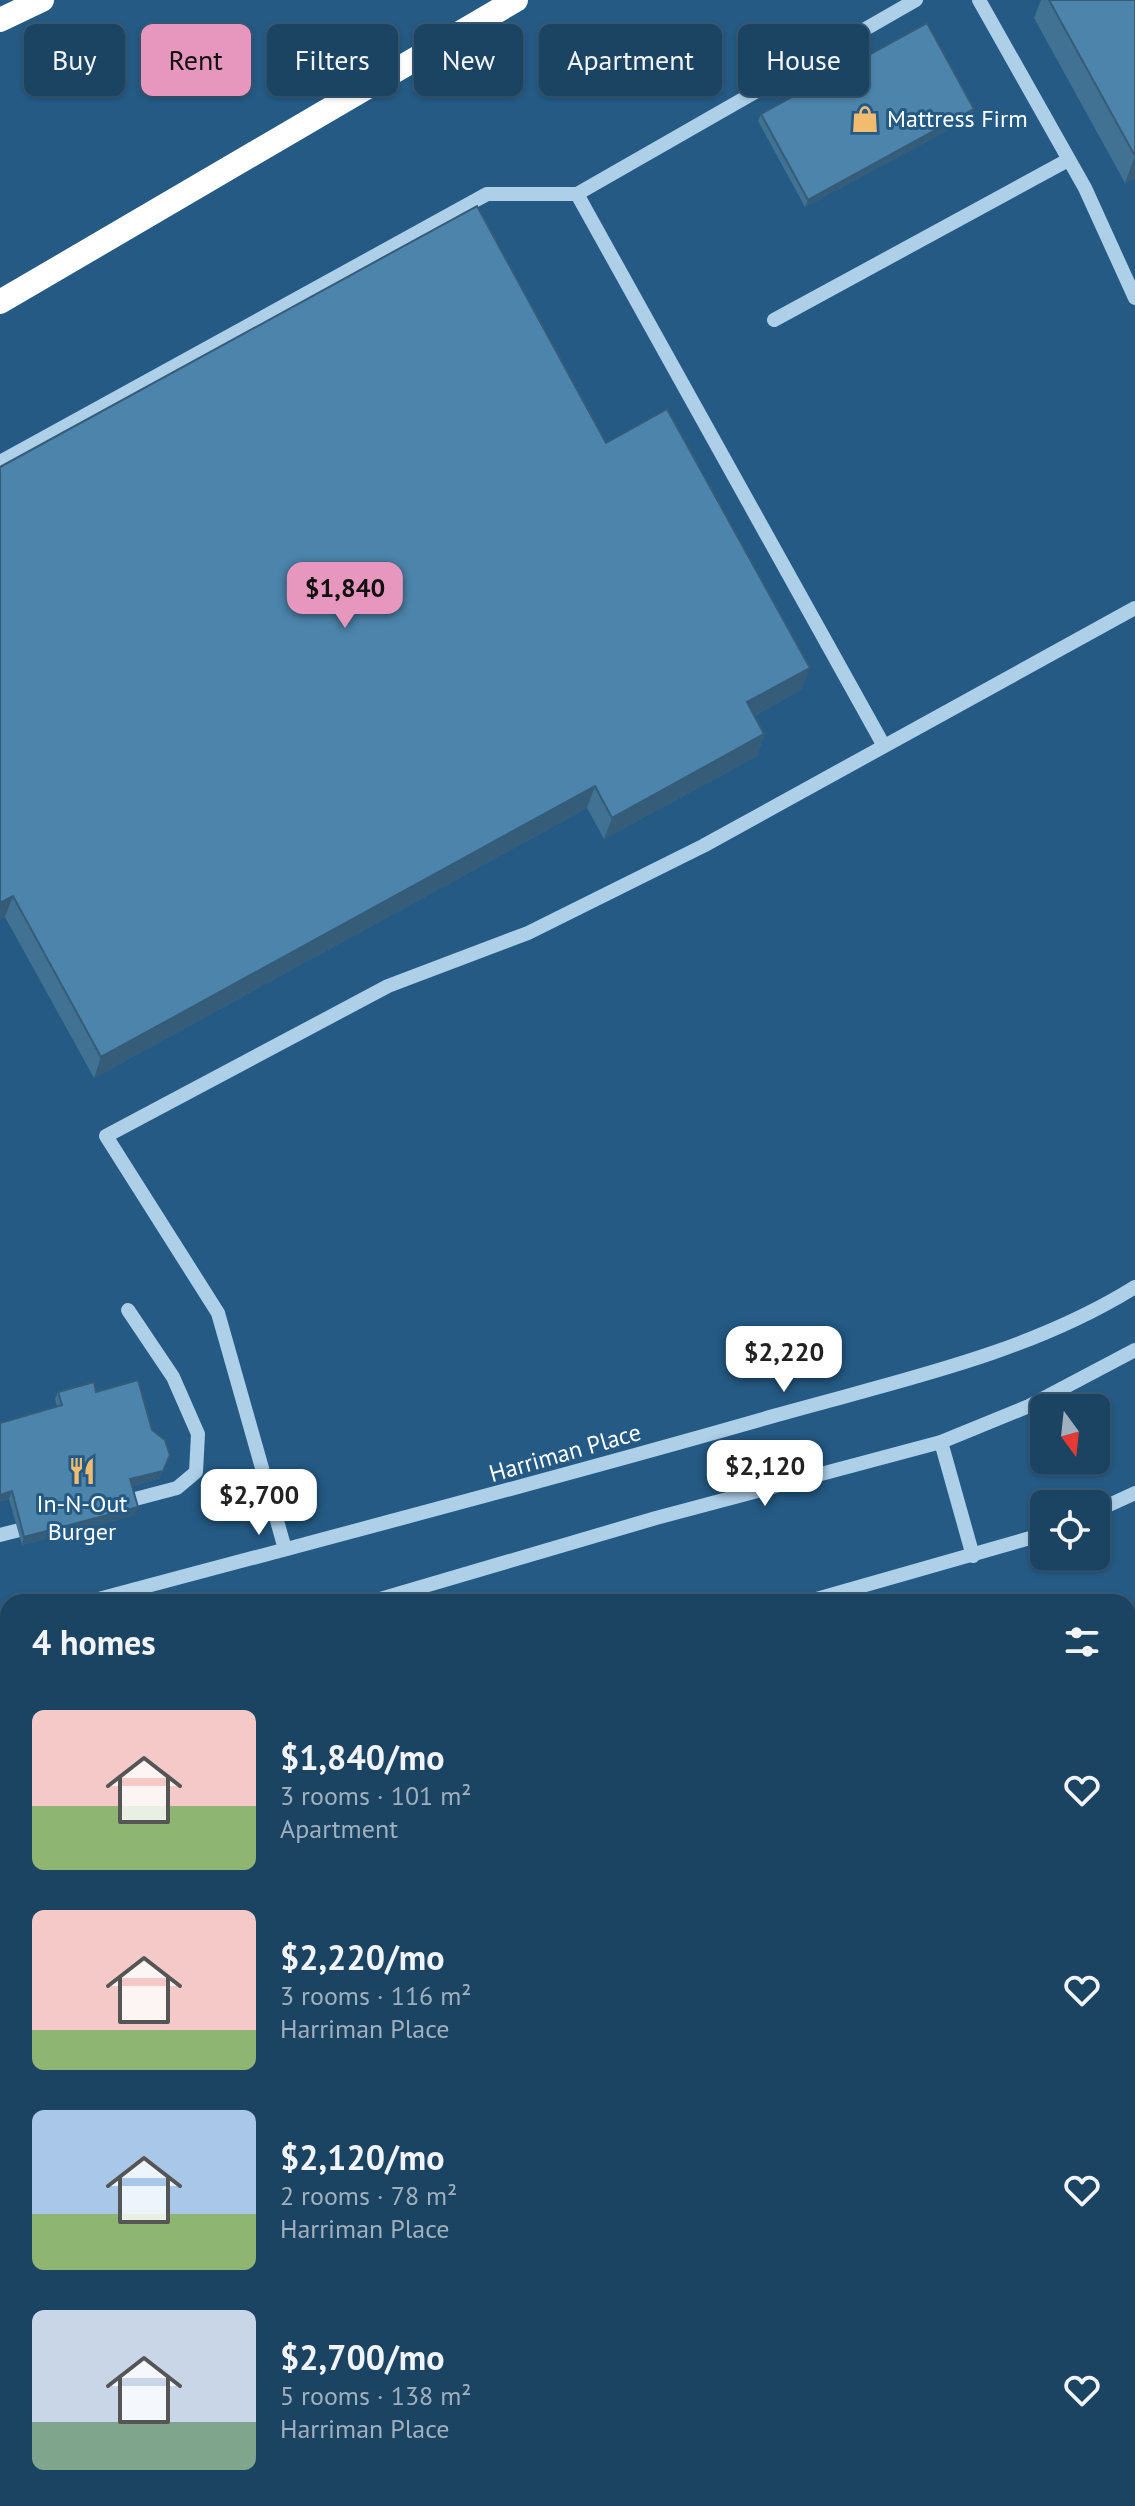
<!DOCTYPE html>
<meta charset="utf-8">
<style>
:root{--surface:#1b4463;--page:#244b69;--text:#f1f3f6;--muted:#a0b0be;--line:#395c78;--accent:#e797bd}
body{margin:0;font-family:"PT Sans",sans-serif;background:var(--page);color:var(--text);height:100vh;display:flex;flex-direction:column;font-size:30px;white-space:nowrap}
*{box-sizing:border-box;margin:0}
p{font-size:26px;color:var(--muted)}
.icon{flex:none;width:44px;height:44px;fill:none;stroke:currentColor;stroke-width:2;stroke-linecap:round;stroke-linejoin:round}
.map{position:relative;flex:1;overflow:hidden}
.sheet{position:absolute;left:0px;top:1594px;width:1136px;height:912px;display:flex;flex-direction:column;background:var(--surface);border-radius:24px 24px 0 0;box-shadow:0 2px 6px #0004,0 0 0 2px var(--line)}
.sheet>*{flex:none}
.hud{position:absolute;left:24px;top:24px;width:1088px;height:72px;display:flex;gap:16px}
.needle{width:52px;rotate:165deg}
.tools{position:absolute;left:1030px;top:1394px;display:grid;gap:16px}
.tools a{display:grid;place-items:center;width:80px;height:80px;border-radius:12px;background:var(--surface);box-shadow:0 2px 6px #0004,0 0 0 2px var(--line);font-size:40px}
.price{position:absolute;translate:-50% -68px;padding:0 18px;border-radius:16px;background:#fff;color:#222;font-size:26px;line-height:52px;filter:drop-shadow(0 2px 4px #0008)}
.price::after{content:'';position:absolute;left:50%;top:48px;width:24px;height:18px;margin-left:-12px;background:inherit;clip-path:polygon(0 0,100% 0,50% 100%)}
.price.active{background:var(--accent);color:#111}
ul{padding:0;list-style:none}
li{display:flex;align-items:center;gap:24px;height:200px;padding:0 32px}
li span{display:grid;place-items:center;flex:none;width:224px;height:160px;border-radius:12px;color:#555}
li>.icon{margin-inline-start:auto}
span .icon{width:96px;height:96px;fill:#fffc;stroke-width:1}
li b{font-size:34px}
h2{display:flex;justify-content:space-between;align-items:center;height:96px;padding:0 32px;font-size:34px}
.pill{padding:0 28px;border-radius:12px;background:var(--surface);box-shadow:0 2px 6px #0004,0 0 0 2px var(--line);font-size:28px;line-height:72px}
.pill.active{background:var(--accent);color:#111}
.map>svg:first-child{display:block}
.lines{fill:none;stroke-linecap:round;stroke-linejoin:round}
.minor{stroke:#adcfe8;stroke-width:14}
.major{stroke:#eff7fe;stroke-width:20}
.highway{stroke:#fff;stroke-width:24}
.wall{fill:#417293}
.shaded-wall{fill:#355c78}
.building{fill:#4c84ab;stroke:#355c78;stroke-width:2}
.labels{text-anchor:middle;stroke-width:6;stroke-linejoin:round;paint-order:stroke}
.poi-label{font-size:24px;fill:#fff;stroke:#245a84;text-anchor:start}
.street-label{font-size:24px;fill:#fff;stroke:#245a84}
</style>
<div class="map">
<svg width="1135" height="2506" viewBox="0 0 1135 2506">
<rect width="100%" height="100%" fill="#245a84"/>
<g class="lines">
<g class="minor">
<path d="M 979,0 L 1085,188 L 1135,298"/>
<path d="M 577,194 L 884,746"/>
<path d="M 774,320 L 1068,160"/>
<path d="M 0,462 L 487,194 L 577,194 L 916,0"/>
<path d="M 941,1442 L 973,1556"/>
<path d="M 120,1503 L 177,1488 L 196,1472 L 198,1434 L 173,1377 L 128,1310"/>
<path d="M 1096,1511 L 1135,1493"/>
<path d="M 0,1535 L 35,1526"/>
<path d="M 285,1549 L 218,1313 L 106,1136 L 388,986 L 528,933 L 703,846 L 1135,608"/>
<path d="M 88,1602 C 318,1540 548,1481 777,1415 C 897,1381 1028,1354 1135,1287"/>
<path d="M 370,1602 L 656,1518 L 941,1442 L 1029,1406 L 1135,1350"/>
<path d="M 806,1602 L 1044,1534"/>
<path d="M 0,1626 L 8,1623"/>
<path d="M 0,1700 L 8,1698"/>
<path d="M 1128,1788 L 1135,1786"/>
<path d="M 0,1822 L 8,1820"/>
<path d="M 0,1962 L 8,1969"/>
<path d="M 1128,2001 L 1135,2028"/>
<path d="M 193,2498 L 196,2506"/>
</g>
<g class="major">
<path d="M 0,2360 L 8,2387"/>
<path d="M 41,2498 L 43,2506"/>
<path d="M 0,2503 L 5,2506"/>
</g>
<g class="highway">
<path d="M 0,20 L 42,0"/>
<path d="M 0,302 L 516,0"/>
</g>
</g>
<g class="wall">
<path d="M 1041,0 L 1135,0 L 1135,178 L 1125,183 L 1034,18 Z"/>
<path d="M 974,109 L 972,117 L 805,207 L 758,121 L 761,114 Z"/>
<path d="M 606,443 L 802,689 L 754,716 L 764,734 L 757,756 L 604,839 L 587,808 L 94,1078 L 5,917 L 0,920 L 0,467 Z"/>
<path d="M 58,1392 L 96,1392 L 160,1478 L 132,1486 L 135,1515 L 22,1545 L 9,1499 L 0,1501 L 0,1423 L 57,1407 L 55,1399 Z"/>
<path d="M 350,2498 L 950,2498 L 919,2506 L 352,2506 Z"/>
</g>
<g class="shaded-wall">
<path d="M 974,109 L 972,117 L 805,207 L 808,200 Z"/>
<path d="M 1135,156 L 1135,178 L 1125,183 Z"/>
<path d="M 810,668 L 802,689 L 739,724 L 747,702 Z"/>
<path d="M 764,734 L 757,756 L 604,839 L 612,818 Z"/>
<path d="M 595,786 L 587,808 L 94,1078 L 101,1057 Z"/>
<path d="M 13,896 L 5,917 L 0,920 L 0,903 Z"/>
<path d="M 170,1455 L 160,1478 L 127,1487 L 130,1479 Z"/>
<path d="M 12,1491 L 9,1499 L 0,1501 L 0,1495 Z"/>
<path d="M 138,1507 L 135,1515 L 22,1545 L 24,1537 Z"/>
<path d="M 1135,2201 L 1135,2203 L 1128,2222 L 1128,2202 Z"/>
<path d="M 876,2498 L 950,2498 L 919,2506 L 845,2506 Z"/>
</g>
<g class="building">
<path d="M 1049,0 L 1135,0 L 1135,156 Z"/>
<path d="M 927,23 L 974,109 L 808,200 L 761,114 Z"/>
<path d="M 477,206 L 606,443 L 667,409 L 810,668 L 747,702 L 764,734 L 612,818 L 595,786 L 101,1057 L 13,896 L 0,903 L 0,467 Z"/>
<path d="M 138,1380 L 152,1430 L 165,1440 L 170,1455 L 163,1471 L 130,1479 L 138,1507 L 24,1537 L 12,1491 L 0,1495 L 0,1423 L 62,1405 L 58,1392 L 94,1382 L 96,1392 Z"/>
<path d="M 1128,2167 L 1135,2196 L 1135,2201 L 1128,2202 Z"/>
<path d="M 363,2498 L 876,2498 L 845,2506 L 365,2506 Z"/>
</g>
<defs>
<g id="shop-bare" transform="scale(2.16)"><path d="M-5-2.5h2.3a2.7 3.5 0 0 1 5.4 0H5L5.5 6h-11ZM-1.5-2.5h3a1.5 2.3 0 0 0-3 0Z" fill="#f2bc70" stroke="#245a84" stroke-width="2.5" paint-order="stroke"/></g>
<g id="restaurant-bare" transform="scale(2.16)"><path d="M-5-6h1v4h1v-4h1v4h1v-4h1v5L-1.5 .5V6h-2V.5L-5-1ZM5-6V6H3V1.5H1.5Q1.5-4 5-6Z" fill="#f2bc70" stroke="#245a84" stroke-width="2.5" paint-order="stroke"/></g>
</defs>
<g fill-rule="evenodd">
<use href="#shop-bare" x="865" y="119"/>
<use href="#restaurant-bare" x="82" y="1471"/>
</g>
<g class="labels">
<g class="poi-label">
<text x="887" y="127">Mattress Firm</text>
<text x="82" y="1512" text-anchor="middle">In-N-Out<tspan x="82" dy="28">Burger</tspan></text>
</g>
<g class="street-label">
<text transform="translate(565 1453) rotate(-16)" y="8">Harriman Place</text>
</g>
</g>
</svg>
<div class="tools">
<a><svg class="needle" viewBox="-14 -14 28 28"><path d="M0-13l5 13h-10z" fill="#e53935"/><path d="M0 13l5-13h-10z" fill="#a0b0be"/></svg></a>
<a><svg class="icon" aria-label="locate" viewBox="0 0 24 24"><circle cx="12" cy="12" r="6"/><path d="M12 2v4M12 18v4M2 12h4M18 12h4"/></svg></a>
</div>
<b class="price active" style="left:345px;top:630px">$1,840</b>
<b class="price" style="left:784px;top:1394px">$2,220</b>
<b class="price" style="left:765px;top:1508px">$2,120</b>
<b class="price" style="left:259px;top:1537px">$2,700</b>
<div class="hud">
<a class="pill">Buy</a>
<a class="pill active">Rent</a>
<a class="pill">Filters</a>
<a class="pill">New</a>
<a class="pill">Apartment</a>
<a class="pill">House</a>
</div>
<section class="sheet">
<h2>4 homes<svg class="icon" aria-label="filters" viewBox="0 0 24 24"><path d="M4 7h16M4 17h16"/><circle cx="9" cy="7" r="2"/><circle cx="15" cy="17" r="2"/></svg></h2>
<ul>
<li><span style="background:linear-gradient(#f6c9c9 60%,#8fb573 0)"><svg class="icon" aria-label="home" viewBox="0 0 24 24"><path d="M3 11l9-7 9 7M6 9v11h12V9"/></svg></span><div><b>$1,840/mo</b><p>3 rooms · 101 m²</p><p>Apartment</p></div><svg class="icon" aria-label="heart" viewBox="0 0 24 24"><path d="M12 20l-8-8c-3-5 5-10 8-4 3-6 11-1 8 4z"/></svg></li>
<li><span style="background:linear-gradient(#f6c9c9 75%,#8fb573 0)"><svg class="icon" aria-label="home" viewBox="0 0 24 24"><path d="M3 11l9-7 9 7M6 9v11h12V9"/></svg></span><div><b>$2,220/mo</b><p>3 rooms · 116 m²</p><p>Harriman Place</p></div><svg class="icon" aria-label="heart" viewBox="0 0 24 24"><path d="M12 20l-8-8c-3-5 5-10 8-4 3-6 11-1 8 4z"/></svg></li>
<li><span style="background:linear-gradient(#a9c7e8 65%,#8fb573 0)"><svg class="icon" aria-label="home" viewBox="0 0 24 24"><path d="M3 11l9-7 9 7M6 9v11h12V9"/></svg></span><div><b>$2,120/mo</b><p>2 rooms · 78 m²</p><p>Harriman Place</p></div><svg class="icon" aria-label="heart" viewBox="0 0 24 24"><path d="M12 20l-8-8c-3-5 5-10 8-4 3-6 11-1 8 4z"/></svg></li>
<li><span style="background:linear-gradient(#c9d6e8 70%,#7fa58c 0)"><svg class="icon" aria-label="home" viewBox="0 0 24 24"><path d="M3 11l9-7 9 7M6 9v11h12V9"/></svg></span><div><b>$2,700/mo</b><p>5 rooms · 138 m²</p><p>Harriman Place</p></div><svg class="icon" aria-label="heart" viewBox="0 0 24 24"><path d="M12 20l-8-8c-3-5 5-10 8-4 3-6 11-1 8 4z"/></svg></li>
</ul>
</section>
</div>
